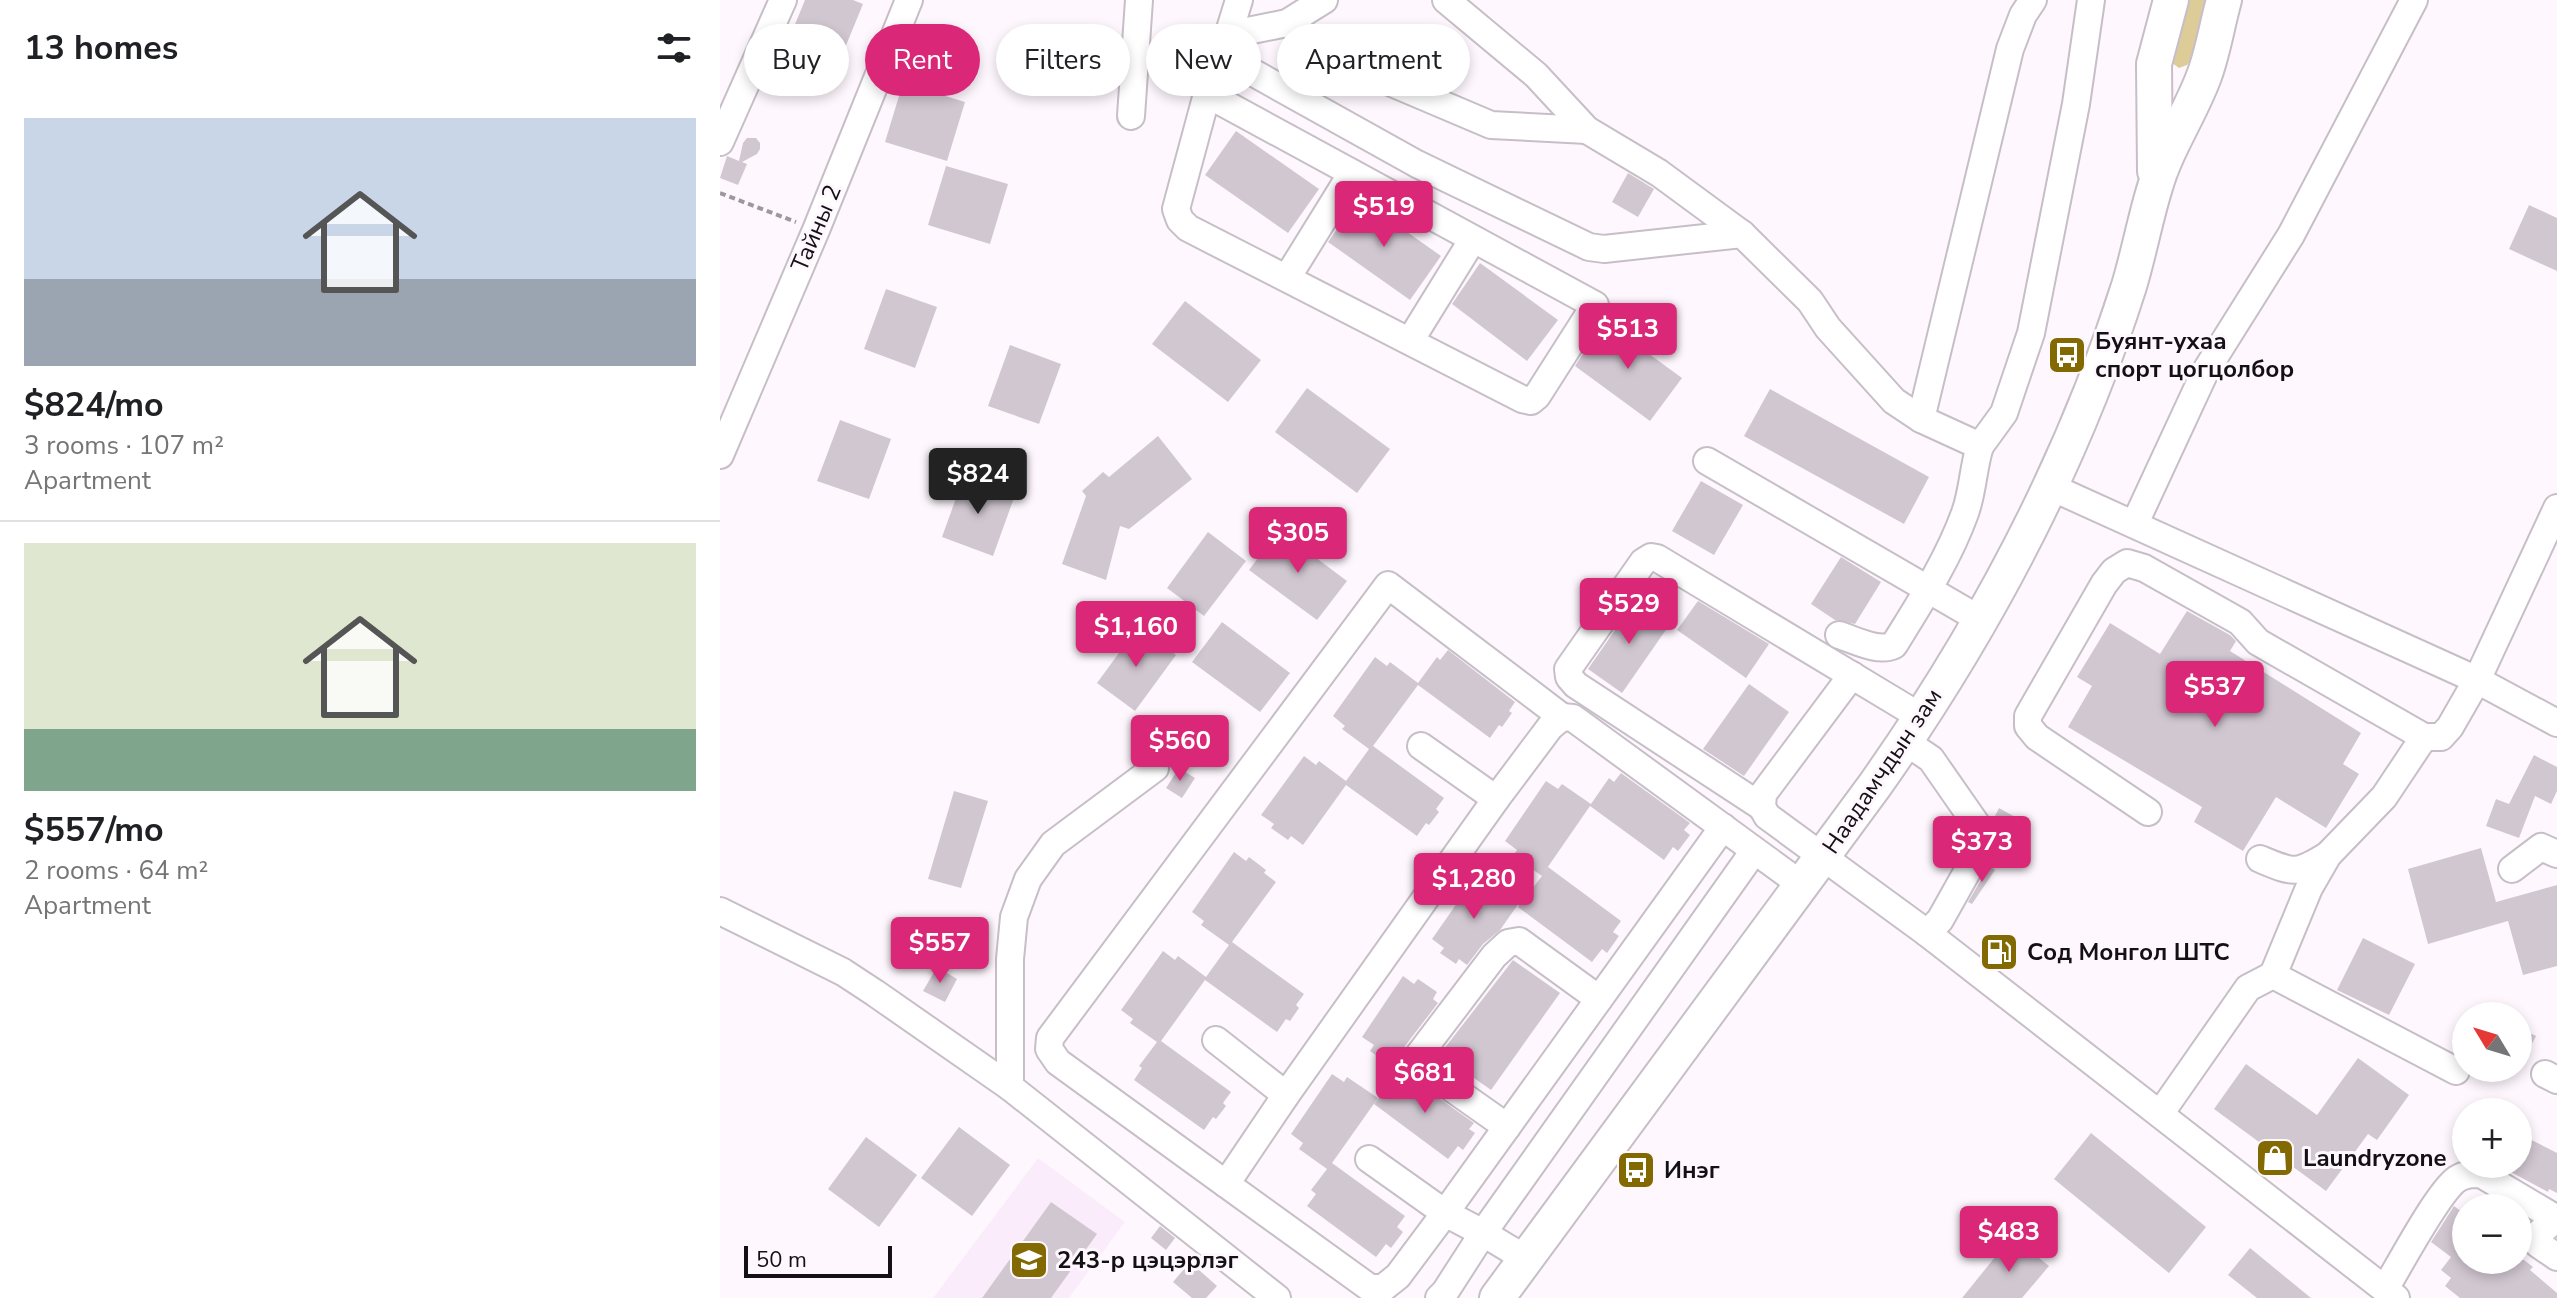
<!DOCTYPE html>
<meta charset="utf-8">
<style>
:root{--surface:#fff;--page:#f2f2f2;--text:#202124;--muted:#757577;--line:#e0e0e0;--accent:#db2777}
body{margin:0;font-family:"Nunito Sans",sans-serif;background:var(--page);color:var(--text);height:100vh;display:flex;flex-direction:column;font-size:30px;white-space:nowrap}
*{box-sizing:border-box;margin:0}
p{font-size:26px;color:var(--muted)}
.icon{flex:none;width:44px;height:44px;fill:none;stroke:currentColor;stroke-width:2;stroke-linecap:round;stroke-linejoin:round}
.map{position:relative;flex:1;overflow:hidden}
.details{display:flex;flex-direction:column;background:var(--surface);width:720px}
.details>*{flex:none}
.guide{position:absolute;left:24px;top:24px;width:760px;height:72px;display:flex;gap:16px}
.needle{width:52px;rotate:308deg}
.controls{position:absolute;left:1732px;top:1002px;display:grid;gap:16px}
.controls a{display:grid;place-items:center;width:80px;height:80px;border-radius:50%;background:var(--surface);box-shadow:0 4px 12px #0003;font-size:40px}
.scale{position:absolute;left:24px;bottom:20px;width:148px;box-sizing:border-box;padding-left:8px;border:4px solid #141115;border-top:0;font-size:22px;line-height:28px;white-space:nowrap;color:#141115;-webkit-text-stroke:6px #fef8fe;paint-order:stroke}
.price{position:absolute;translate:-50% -68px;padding:0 18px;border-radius:8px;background:var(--accent);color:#fff;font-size:26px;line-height:52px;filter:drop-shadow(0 2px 4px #0008)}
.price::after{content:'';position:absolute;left:50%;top:48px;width:24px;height:18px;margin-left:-12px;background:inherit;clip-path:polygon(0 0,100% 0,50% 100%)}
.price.current{background:#222;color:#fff}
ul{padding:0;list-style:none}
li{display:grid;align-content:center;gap:16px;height:424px;padding:0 24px}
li+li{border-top:2px solid var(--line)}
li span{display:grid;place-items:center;height:248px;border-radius:0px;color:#555}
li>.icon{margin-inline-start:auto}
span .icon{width:144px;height:144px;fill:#fffc;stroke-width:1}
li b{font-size:34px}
h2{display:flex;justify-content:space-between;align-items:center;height:96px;padding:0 24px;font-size:34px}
.tag{padding:0 28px;border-radius:36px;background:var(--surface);box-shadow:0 4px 12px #0003;font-size:28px;line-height:72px}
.tag.current{background:var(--accent);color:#fff}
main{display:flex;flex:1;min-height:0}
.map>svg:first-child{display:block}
.built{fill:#fbecfc}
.green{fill:#decc98}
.building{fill:#d1c7d1}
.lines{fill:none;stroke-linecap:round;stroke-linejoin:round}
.minor-casing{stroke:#c7bec8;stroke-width:30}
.major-casing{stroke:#c7bec8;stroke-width:38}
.path{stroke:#9d989d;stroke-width:4;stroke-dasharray:6 4;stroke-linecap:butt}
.minor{stroke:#fff;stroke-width:26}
.major{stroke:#fff;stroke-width:34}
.labels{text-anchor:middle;stroke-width:6;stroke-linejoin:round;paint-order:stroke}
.street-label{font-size:24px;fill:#141115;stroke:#fef8fe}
.poi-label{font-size:24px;font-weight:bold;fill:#141115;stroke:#fef8fe;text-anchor:start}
</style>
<main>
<section class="details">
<h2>13 homes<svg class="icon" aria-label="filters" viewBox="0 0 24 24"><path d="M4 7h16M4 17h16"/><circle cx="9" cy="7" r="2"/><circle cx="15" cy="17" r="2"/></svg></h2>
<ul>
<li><span style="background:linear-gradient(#c9d6e8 65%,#9aa5b1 0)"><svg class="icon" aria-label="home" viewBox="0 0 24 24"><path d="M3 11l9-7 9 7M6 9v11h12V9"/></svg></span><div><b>$824/mo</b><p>3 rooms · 107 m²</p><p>Apartment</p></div></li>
<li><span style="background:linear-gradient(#dfe7d0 75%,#7fa58c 0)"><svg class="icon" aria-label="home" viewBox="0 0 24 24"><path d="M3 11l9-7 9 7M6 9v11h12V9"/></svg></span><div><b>$557/mo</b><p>2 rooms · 64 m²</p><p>Apartment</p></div></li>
</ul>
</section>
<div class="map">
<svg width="1837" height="1298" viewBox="0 0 1837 1298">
<rect width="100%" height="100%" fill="#fef8fe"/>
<path class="built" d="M 318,1158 L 405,1222 L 349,1298 L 213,1298 Z"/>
<path class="green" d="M 1464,0 L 1487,0 L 1472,58 L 1467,65 L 1459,68 L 1451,62 Z"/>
<g class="building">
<path d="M 85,0 L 133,0 L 143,4 L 120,60 L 69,39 Z"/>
<path d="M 183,83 L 245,102 L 227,161 L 165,142 Z"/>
<path d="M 516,131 L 599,189 L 568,233 L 485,175 Z"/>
<path d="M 27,138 L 36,138 L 40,143 L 40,149 L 37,154 L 22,162 L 27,164 L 18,185 L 0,178 L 7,156 L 19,161 L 23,143 Z"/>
<path d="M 226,166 L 288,184 L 270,244 L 208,225 Z"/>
<path d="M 908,173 L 934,189 L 918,217 L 892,202 Z"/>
<path d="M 639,198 L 721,256 L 690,300 L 608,242 Z"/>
<path d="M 1809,205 L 1837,218 L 1837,271 L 1789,249 Z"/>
<path d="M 760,263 L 838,320 L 807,361 L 732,304 Z"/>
<path d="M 166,289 L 217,307 L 195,368 L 144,349 Z"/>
<path d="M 465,301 L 541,360 L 508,402 L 432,344 Z"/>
<path d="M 884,321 L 962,378 L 930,421 L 855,366 Z"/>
<path d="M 290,345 L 341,364 L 319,424 L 268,406 Z"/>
<path d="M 587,388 L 670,449 L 637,493 L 555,432 Z"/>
<path d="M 1050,389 L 1209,477 L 1184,524 L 1024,436 Z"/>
<path d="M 120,420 L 171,439 L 149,499 L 97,481 Z"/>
<path d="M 438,436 L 472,479 L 409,529 L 400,526 L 386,580 L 342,564 L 366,496 L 362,491 L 383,472 L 389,477 Z"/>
<path d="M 244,476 L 295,495 L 273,556 L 222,537 Z"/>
<path d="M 981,481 L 1023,505 L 994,555 L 952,531 Z"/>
<path d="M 559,530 L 627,581 L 597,620 L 529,570 Z"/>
<path d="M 488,532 L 526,561 L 484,616 L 447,588 Z"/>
<path d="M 1121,557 L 1161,582 L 1135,624 L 1115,620 L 1091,604 Z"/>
<path d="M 916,600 L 950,624 L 902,693 L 868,669 Z"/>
<path d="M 978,601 L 1049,644 L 1026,678 L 957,630 Z"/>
<path d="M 1467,611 L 1510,635 L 1516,641 L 1510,651 L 1641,733 L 1623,764 L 1639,774 L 1606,828 L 1556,797 L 1523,851 L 1474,822 L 1482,807 L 1348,727 L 1372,686 L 1357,677 L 1390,623 L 1440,654 Z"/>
<path d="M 502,622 L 570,673 L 540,712 L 472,662 Z"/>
<path d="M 418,627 L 456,655 L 415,711 L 377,683 Z"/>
<path d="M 728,650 L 795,702 L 789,711 L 792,713 L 782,727 L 779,725 L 770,738 L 698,685 L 653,746 L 724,798 L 716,809 L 719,812 L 709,825 L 706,823 L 697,836 L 626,785 L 583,845 L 571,836 L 568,840 L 551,828 L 554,824 L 541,815 L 584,756 L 596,765 L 599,761 L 626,781 L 649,749 L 622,729 L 625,726 L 613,716 L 655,657 L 667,666 L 670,662 L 698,683 L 717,657 L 720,660 Z"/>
<path d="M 1029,684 L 1069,712 L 1024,776 L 983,749 Z"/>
<path d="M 1814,755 L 1837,767 L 1837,791 L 1831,804 L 1815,796 L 1799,838 L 1766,826 L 1776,799 L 1789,804 Z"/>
<path d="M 459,768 L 475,778 L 462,798 L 446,788 Z"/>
<path d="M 901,773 L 970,823 L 964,830 L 970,835 L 958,851 L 953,847 L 944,860 L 870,806 L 823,874 L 828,867 L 901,921 L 893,932 L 899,936 L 887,953 L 882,949 L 872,962 L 798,907 L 822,876 L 793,856 L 797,850 L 785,841 L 826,781 L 838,789 L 842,784 L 871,804 L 889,778 L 894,782 Z"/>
<path d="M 234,791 L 268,801 L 241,888 L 208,879 Z"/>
<path d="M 1279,808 L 1304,822 L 1294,840 L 1280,832 L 1273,820 Z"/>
<path d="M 1761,848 L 1776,902 L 1837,885 L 1837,966 L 1803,975 L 1788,921 L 1708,944 L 1688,869 Z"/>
<path d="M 514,852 L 526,861 L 529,857 L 546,870 L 544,873 L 556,882 L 512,942 L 584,994 L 576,1005 L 579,1008 L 570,1021 L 566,1019 L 557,1032 L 485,980 L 441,1041 L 511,1092 L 503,1103 L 506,1106 L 496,1119 L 493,1117 L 484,1130 L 414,1080 L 422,1068 L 419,1066 L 437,1042 L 410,1023 L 413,1019 L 401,1010 L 443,951 L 455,960 L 458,956 L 486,977 L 509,945 L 481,925 L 484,921 L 472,912 Z"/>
<path d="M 1269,866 L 1275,870 L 1252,904 L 1248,902 Z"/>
<path d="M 754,879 L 765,887 L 769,881 L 799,903 L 780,930 L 763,944 L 747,965 L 739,959 L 736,964 L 720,953 L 724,948 L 712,939 Z"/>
<path d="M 1643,938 L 1695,964 L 1669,1015 L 1617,990 Z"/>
<path d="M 793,960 L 840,993 L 771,1090 L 720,1054 Z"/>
<path d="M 217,967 L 237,979 L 225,1002 L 203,991 Z"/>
<path d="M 683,976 L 694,984 L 698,979 L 717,992 L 713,999 L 718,1003 L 685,1046 L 683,1065 L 678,1071 L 650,1051 L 654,1045 L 642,1037 Z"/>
<path d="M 1798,1027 L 1816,1036 L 1798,1071 Z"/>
<path d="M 1638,1058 L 1689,1095 L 1657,1140 L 1648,1134 L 1606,1191 L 1494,1109 L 1526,1064 L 1597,1115 Z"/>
<path d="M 683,1065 L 690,1078 L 754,1123 L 749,1129 L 755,1133 L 743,1150 L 738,1146 L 728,1159 L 654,1104 Z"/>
<path d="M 612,1074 L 624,1082 L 627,1077 L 658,1098 L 612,1163 L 685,1216 L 677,1227 L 683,1232 L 671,1248 L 666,1244 L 656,1257 L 587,1206 L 596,1194 L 591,1190 L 607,1169 L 579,1149 L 583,1143 L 571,1134 Z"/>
<path d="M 239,1127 L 290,1165 L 252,1216 L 201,1178 Z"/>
<path d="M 1371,1133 L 1486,1227 L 1449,1273 L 1334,1179 Z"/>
<path d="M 1798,1133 L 1837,1153 L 1837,1193 L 1829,1189 L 1828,1192 L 1776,1164 L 1798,1164 Z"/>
<path d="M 146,1137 L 197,1175 L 159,1227 L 108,1189 Z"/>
<path d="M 331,1202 L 377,1234 L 331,1298 L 262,1298 Z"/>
<path d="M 1734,1206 L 1746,1215 L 1746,1260 L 1804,1260 L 1813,1267 L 1810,1270 L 1837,1293 L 1837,1298 L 1740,1298 L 1725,1286 L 1731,1278 L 1721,1270 L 1731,1257 L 1711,1242 Z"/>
<path d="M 440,1226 L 455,1238 L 446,1250 L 431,1238 Z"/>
<path d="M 1292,1236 L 1329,1266 L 1302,1298 L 1242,1298 Z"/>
<path d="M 1530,1248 L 1591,1298 L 1537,1298 L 1508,1275 Z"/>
<path d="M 470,1262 L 497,1286 L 486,1298 L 472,1298 L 453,1282 Z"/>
</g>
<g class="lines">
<g class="minor-casing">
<g id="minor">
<path d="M 726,0 L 816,75 L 867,130 L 939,173 L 1022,234 L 1090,301 L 1108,328 L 1174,401 L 1201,419 L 1260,446 L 1284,413 L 1311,333 L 1356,104 L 1371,0"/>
<path d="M 567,23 L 602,47 L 653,75 L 771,125 L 867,130"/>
<path d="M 508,35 L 567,23 L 604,0"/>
<path d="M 499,65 L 523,67 L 697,164 L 869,247 L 884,249 L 1022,234"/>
<path d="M 487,94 L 875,305 L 817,396 L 811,401 L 802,399 L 468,228 L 460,220 L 456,209 L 487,94 L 499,65 L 519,0"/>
<path d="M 411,116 L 419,0"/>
<path d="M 0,142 L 63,0"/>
<path d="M 567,278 L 632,173"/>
<path d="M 690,341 L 753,239"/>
<path d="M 1201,419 L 1290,49 L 1303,15 L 1313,0"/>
<path d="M 0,455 L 96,230 L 189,0"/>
<path d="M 987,461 L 1261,620"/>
<path d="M 1331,487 L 1757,680 L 1837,723"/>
<path d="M 1415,523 L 1485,372 L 1571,235 L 1694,0"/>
<path d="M 1119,635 C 1135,640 1158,653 1174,645 C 1200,603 1228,560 1245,513 C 1253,491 1253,468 1260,446"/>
<path d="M 1132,675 L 1043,794 L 1042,807 L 1047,816 L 1207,933 L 1676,1298"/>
<path d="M 1704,737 L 1721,737 L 1730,727 L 1757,680 L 1837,508"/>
<path d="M 1186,742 L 1211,759 L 1266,838 L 1220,920 L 1207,933"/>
<path d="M 701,746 L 776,799"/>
<path d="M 1042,807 L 856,685 L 849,677 L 848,669 L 923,562 L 931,557 L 937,558 L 1201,717"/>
<path d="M 1428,812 L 1317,737 L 1308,726 L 1308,716 L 1384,584 L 1394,571 L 1407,563 L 1424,568 L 1520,622 L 1538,642 L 1704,737 L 1664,797 L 1608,855 L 1589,888 L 1553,975"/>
<path d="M 1003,827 L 725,1213 L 763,1233 L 1034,851"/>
<path d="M 1540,859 C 1574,873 1576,875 1608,855"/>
<path d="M 1792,869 L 1821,847 L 1837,854"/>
<path d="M 0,911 L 123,972 L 155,993 L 290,1087 L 557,1298"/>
<path d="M 496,1040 L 566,1095"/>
<path d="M 1825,1074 L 1837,1080"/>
<path d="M 290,1087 L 290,959 L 294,917 L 308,879 L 333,844 L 435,768"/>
<path d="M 1440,1114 L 1528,988 L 1553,975 L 1736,1071"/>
<path d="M 787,1127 L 699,1065 L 698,1056 L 774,956 L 788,943 L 799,941 L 879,999"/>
<path d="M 649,1159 L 725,1213 L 678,1276 L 663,1288 L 650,1288 L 506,1184 L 566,1095 L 776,799 L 830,727 L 842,717 L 853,718 L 1082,885"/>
<path d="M 506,1184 L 338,1062 L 329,1049 L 330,1038 L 668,585 L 842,717"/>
<path d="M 1836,1218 L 1815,1237 L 1818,1244 L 1837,1257"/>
<path d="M 1665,1289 C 1679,1266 1718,1192 1737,1179 C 1745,1174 1752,1174 1761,1174 L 1837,1219"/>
<path d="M 719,1298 L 725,1292 L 763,1233 L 806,1259"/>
</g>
</g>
<g class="major-casing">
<g id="major">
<path d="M 1435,171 L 1434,64 L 1451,0"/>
<path d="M 777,1298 L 1155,785 C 1263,632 1352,465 1409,286 C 1419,253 1425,219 1435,187 C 1446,148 1470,114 1484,76 C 1493,52 1497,25 1504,0"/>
</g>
</g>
<path class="path" d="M 0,193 L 76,222"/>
<use href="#minor" class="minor"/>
<use href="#major" class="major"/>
</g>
<defs>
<g id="bus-square" transform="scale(2)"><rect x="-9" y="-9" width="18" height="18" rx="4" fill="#836901" stroke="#fef8fe"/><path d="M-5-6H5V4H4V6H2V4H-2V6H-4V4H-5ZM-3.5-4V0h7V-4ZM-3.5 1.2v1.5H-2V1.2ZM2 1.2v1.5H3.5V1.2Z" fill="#fff"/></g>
<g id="fuel-square" transform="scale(2)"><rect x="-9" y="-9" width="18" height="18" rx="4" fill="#836901" stroke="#fef8fe"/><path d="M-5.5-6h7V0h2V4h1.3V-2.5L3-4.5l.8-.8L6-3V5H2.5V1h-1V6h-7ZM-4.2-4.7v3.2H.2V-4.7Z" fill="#fff"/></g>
<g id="shop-square" transform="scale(2)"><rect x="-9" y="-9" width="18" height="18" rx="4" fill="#836901" stroke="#fef8fe"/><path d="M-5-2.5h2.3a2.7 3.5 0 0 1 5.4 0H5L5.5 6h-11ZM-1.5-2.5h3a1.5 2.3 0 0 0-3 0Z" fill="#fff"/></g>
<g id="school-square" transform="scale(2)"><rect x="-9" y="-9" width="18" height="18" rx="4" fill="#836901" stroke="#fef8fe"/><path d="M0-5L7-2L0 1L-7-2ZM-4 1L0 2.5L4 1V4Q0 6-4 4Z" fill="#fff"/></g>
</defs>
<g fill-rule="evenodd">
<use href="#bus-square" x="1347" y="355"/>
<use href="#fuel-square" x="1279" y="952"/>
<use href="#shop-square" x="1555" y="1158"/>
<use href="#bus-square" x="916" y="1170"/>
<use href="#school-square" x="309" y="1260"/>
</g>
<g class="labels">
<g class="street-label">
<text transform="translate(96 228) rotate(-67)" y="8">Тайны 2</text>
<text transform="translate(1162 771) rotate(-56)" y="8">Наадамчдын зам</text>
</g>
<g class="poi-label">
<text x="1375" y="349">Буянт-ухаа<tspan x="1375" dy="28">спорт цогцолбор</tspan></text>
<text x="1307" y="960">Сод Монгол ШТС</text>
<text x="1583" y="1166">Laundryzone</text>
<text x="944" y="1178">Инэг</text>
<text x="337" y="1268">243-р цэцэрлэг</text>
</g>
</g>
</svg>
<div class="controls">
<a><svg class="needle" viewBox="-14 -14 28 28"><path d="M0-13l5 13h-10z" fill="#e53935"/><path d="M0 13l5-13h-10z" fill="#757577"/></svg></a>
<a>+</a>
<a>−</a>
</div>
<div class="scale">50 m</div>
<b class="price" style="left:664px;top:249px">$519</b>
<b class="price" style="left:908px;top:371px">$513</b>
<b class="price current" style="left:258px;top:516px">$824</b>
<b class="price" style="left:578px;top:575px">$305</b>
<b class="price" style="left:909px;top:646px">$529</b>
<b class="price" style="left:416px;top:669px">$1,160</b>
<b class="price" style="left:1495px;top:729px">$537</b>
<b class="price" style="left:460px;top:783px">$560</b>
<b class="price" style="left:1262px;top:884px">$373</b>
<b class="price" style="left:754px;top:921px">$1,280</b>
<b class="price" style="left:220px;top:985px">$557</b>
<b class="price" style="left:705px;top:1115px">$681</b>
<b class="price" style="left:1289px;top:1274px">$483</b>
<div class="guide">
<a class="tag">Buy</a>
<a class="tag current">Rent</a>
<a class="tag">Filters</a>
<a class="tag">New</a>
<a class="tag">Apartment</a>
</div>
</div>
</main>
